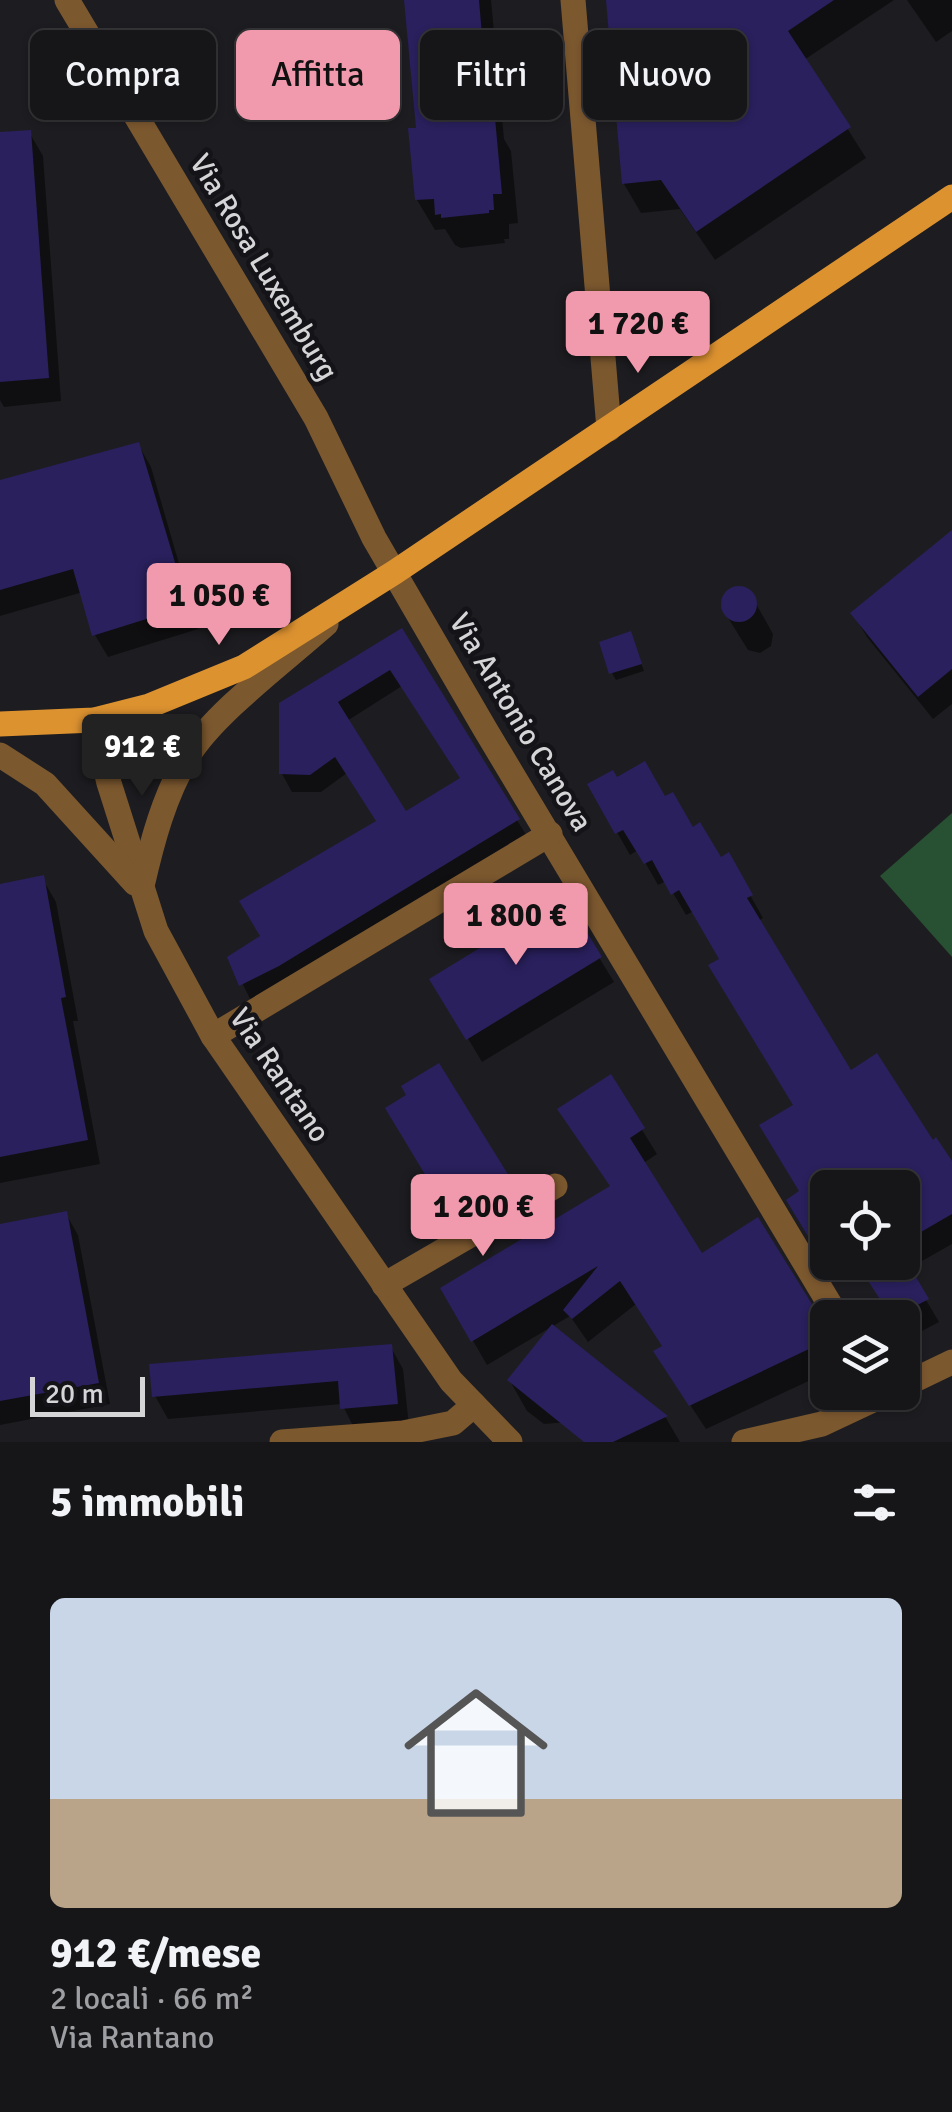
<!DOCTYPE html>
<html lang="it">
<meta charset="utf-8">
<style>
:root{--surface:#161619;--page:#232326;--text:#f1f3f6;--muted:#9e9fa2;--line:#353538;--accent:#f29aad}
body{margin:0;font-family:Signika,sans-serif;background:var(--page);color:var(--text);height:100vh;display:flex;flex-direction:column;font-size:38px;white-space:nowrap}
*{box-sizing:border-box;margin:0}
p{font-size:32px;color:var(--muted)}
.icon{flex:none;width:55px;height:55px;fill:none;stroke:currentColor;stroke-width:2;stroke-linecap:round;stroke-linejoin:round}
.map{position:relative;height:1442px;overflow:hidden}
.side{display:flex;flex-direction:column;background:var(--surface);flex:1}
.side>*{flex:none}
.guide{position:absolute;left:30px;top:30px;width:892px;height:90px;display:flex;gap:20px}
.fabs{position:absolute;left:810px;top:1170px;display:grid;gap:20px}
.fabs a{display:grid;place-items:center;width:110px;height:110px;border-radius:15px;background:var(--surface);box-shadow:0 2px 8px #0004,0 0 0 2px var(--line);font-size:50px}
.scale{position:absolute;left:30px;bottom:25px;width:115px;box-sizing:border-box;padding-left:10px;border:5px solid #d5d4d7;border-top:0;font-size:28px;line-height:35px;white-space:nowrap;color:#d5d4d7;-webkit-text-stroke:8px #141418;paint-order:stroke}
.price{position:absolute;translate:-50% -85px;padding:0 22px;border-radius:10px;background:var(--accent);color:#111;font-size:32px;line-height:65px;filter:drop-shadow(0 2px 5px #0008)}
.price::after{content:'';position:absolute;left:50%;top:60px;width:30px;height:22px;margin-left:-15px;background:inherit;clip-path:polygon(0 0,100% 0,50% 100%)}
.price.active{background:#222;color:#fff}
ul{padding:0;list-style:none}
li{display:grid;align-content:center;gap:20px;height:530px;padding:0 50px}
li+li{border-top:2px solid var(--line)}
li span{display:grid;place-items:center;height:310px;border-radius:15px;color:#555}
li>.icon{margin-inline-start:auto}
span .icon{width:180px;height:180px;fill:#fffc;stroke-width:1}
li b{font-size:42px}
h2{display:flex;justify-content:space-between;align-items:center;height:120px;padding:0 50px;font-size:42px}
.chip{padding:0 35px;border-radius:15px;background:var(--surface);box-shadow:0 2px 8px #0004,0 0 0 2px var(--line);font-size:35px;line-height:90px}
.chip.active{background:var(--accent);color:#111}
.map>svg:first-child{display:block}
.green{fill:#285032}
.shadow{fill:#0007;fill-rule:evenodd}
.building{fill:#29205d;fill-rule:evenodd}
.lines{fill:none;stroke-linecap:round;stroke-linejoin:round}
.minor{stroke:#7c582f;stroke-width:25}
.major{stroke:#dd9230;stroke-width:25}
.labels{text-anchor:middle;stroke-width:9;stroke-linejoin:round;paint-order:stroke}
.street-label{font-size:30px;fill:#d5d4d7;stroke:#141418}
</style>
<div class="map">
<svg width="952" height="1442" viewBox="0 0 952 1442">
<rect width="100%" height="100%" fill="#1d1d21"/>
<path class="green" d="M 952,813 L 952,957 L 880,876 Z"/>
<g class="shadow">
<path d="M 406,0 L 491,0 L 504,139 L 511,151 L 518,223 L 509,224 L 509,239 L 504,239 L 505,243 L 461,248 L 455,245 L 445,229 L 435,230 L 417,200 L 418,130 Z"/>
<path d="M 608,0 L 894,0 L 804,60 L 866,158 L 715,260 L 680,209 L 641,213 L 624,184 Z"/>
<path d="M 907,0 L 952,0 L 952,31 L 936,42 Z"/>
<path d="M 29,132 L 43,156 L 61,401 L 4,407 L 0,400 L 0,135 Z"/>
<path d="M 138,444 L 151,467 L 198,629 L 108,657 L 95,635 L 83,592 L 0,616 L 0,483 Z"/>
<path d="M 952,534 L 952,704 L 933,719 L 867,637 L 853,614 Z"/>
<path d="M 735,588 L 749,591 L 773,634 L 771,646 L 760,653 L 748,650 L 722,608 L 725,595 Z"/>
<path d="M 401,631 L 528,838 L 252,1003 L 230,958 L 263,937 L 378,822 L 347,773 L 321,792 L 292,792 L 282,774 L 282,704 ZM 402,686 L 462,779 L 405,815 L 347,721 Z"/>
<path d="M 630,634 L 644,671 L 616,680 L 612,673 Z"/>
<path d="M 616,780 L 664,800 L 720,861 L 728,856 L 763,918 L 758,921 L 850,1074 L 952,1168 L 952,1244 L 908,1269 L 939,1322 L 907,1339 L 902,1332 L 902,1318 L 893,1318 L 902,1262 L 902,1188 L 796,1106 L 694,911 L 686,915 L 666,881 L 658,885 L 638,850 L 630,855 L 590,785 Z"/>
<path d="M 42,878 L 56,902 L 78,1021 L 73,1021 L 100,1164 L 0,1183 L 0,886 Z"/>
<path d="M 564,900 L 614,982 L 482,1062 L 433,980 Z"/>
<path d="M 438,1066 L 521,1201 L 460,1228 L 402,1133 L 409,1096 Z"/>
<path d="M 610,1078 L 657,1154 L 642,1164 L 701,1256 L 828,1333 L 828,1372 L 706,1429 L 671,1376 L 665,1348 L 636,1304 L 588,1342 L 570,1316 L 487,1365 L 443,1289 L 612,1188 Z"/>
<path d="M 66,1214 L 78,1235 L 110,1404 L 0,1425 L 0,1226 Z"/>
<path d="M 552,1327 L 666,1418 L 680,1442 L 596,1442 L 593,1420 L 544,1424 L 527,1411 L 510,1381 Z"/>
<path d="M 390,1346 L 403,1369 L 409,1426 L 355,1430 L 342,1404 L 168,1419 L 155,1396 Z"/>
</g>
<g class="building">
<path d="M 404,0 L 479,0 L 489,118 L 495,118 L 502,194 L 493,194 L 494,210 L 489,210 L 489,213 L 441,218 L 441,214 L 435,215 L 434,199 L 415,200 L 408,128 L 416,128 Z"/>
<path d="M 606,0 L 834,0 L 788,31 L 851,127 L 696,232 L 661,180 L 622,184 Z"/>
<path d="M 31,130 L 49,378 L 0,382 L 0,132 Z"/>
<path d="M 139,442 L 188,606 L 92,636 L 73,569 L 0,590 L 0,480 Z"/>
<path d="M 952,530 L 952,669 L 918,697 L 850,613 Z"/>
<circle cx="739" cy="604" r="18"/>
<path d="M 402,628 L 520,819 L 279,966 L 239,986 L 227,957 L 260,936 L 239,901 L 376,821 L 335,757 L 310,775 L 279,774 L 279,703 ZM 390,670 L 460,778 L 406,811 L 338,702 Z"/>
<path d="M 631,631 L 642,664 L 609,674 L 599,642 Z"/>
<path d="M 645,761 L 665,796 L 673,792 L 693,827 L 700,822 L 721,857 L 729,852 L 753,895 L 747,898 L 851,1070 L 877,1053 L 933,1140 L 936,1137 L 952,1161 L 952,1214 L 902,1243 L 902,1188 L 828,1188 L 828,1269 L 786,1200 L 799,1191 L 759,1125 L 793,1105 L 708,965 L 719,959 L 679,890 L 671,895 L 652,860 L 644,864 L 623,830 L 615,834 L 587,784 L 613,770 L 617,777 Z"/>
<path d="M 44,875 L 66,997 L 61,998 L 88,1140 L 0,1157 L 0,884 Z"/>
<path d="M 565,896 L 602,957 L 466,1040 L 429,979 Z"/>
<path d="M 439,1063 L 509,1176 L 469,1200 L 466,1193 L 444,1206 L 385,1108 L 406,1095 L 401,1086 Z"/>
<path d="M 611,1074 L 645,1128 L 630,1138 L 702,1253 L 758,1217 L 828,1330 L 828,1340 L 689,1406 L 653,1351 L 662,1346 L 620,1281 L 572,1319 L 563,1310 L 598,1266 L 471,1342 L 440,1288 L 610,1186 L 557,1109 Z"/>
<path d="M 67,1211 L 99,1383 L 0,1401 L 0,1224 Z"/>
<path d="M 856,1262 L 907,1262 L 929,1299 L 892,1318 Z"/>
<path d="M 552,1324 L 617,1376 L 668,1416 L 613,1442 L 584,1442 L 507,1380 Z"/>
<path d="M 392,1344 L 398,1404 L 340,1409 L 338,1381 L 152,1397 L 149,1364 Z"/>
</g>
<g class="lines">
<g class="minor">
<path d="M 67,0 L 316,418 L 374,538 L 485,729 L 838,1318"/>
<path d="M 573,0 L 609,429"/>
<path d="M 94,720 L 109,783 L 156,931 L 213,1036 L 451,1381 L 510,1442"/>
<path d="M 0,755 L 45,784 L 135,883"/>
<path d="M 142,886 C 152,842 164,796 188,756 C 213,714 287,659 326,624"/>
<path d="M 213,1036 L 550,834"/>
<path d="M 384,1285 L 555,1186"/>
<path d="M 902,1386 L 952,1362"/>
<path d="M 282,1442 L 403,1433 L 453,1423 L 474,1405"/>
<path d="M 744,1442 L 822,1424 L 890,1392"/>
</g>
<path class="major" d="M 0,724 L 94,720 L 149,706 L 244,667 L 395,572 L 952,197"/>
</g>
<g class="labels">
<g class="street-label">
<text transform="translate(264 267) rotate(59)" y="10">Via Rosa Luxemburg</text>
<text transform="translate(521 722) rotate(59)" y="10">Via Antonio Canova</text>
<text transform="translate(280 1075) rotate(56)" y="10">Via Rantano</text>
</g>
</g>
</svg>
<div class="fabs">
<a><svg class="icon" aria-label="locate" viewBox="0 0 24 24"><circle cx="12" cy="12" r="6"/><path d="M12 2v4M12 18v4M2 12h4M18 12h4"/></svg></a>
<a><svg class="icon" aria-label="layers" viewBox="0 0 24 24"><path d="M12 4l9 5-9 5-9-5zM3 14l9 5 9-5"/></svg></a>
</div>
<div class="scale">20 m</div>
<b class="price" style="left:638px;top:376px">1 720 €</b>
<b class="price" style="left:219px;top:648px">1 050 €</b>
<b class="price active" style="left:142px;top:799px">912 €</b>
<b class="price" style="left:516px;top:968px">1 800 €</b>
<b class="price" style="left:483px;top:1259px">1 200 €</b>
<div class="guide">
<a class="chip">Compra</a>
<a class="chip active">Affitta</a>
<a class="chip">Filtri</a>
<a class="chip">Nuovo</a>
</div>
</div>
<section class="side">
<h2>5 immobili<svg class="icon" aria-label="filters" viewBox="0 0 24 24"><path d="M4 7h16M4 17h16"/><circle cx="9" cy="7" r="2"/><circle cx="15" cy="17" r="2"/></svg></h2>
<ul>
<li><span style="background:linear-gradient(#c9d6e8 65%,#b9a48a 0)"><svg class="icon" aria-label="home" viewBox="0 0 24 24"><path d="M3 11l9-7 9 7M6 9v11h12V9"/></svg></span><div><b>912 €/mese</b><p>2 locali · 66 m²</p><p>Via Rantano</p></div></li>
</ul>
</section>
